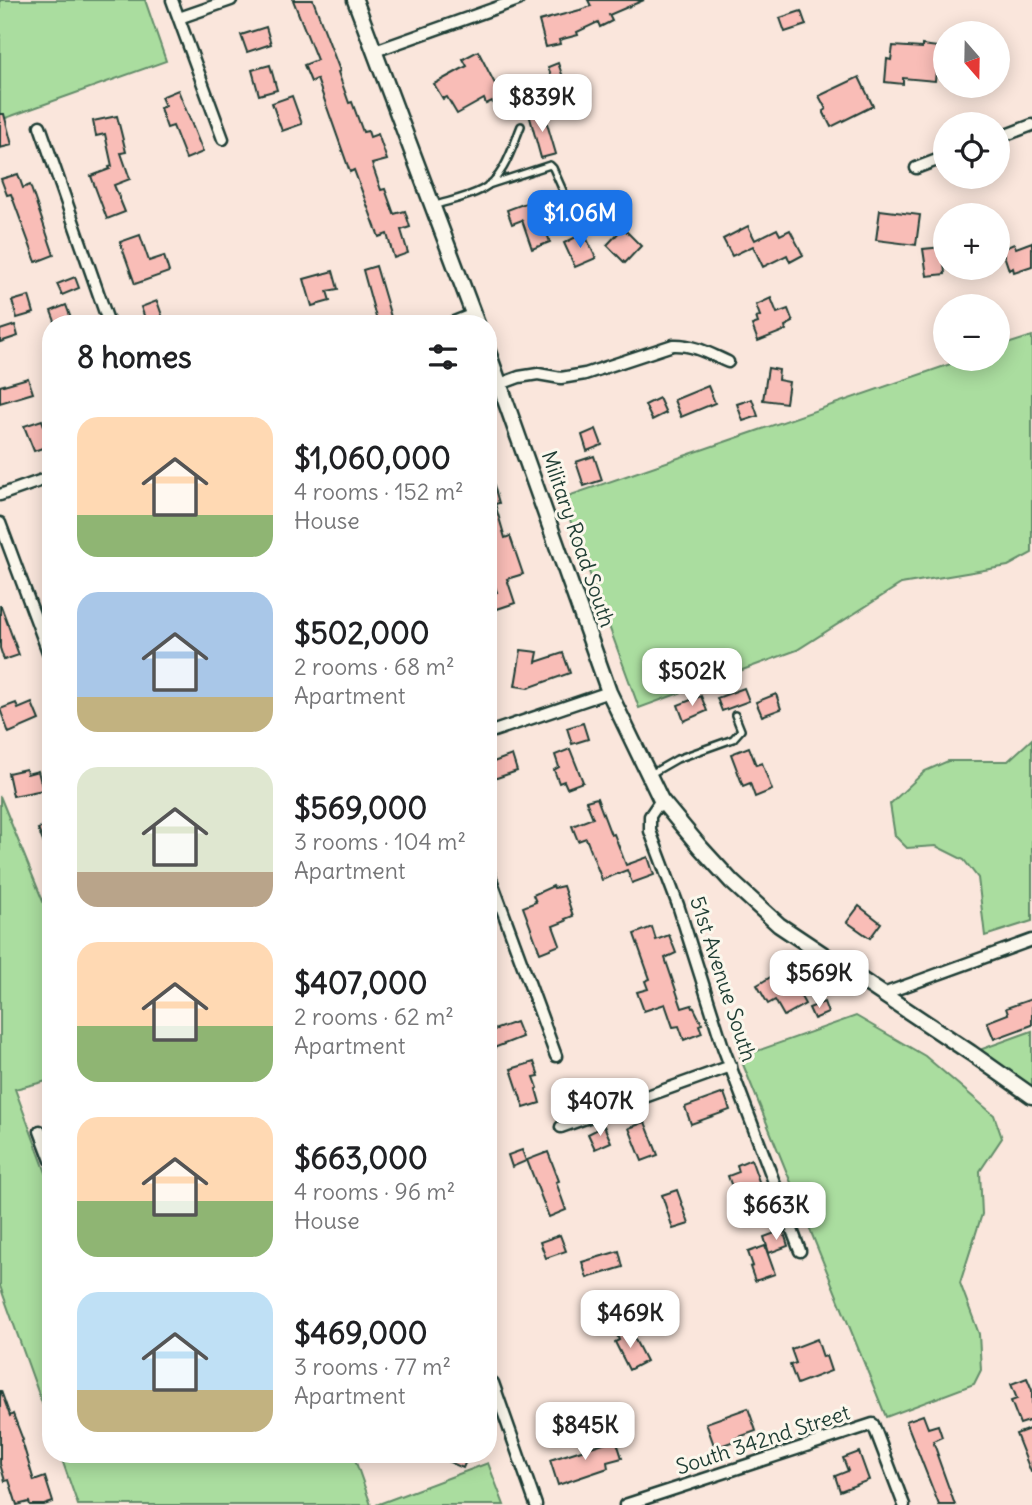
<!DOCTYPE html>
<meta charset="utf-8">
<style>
:root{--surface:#fff;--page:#f6f6f6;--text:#202124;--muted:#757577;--accent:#1a73e8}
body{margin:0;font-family:Delius,sans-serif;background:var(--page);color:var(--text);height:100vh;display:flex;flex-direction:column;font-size:26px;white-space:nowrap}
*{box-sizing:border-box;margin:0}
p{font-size:23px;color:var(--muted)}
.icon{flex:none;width:38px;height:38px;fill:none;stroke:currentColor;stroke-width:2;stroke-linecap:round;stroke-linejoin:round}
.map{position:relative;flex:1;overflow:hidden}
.sheet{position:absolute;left:42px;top:315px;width:455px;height:1148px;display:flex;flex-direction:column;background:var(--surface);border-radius:28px;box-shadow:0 4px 18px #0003}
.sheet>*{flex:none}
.needle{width:46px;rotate:160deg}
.controls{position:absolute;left:933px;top:21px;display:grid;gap:14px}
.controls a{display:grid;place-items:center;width:77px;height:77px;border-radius:50%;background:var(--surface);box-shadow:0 4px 18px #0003;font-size:35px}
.price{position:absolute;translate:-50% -60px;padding:0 16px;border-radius:14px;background:#fff;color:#222;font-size:23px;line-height:46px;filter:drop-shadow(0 2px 4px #0008)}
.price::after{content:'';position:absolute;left:50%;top:42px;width:21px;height:16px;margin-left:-10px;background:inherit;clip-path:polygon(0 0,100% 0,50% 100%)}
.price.selected{background:var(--accent);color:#fff}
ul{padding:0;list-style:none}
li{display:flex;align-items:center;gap:21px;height:175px;padding:0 35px}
li span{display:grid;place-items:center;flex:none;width:196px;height:140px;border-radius:21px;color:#555}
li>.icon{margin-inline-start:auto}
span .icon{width:84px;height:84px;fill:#fffc;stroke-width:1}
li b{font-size:30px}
h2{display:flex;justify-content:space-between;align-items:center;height:84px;padding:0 35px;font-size:30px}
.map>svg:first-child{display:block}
.green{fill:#aadd9f;stroke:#648d6a;stroke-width:2}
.building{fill:#f9bdb7;stroke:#1f3d34;stroke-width:2}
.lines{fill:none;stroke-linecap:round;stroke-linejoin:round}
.service-casing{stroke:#1f3d34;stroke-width:10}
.minor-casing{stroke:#1f3d34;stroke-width:15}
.secondary-casing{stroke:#1f3d34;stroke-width:19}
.service{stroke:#fbf7ec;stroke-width:5}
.minor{stroke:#fbf7ec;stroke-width:10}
.secondary{stroke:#fbf7ec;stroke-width:14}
.labels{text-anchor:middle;stroke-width:6;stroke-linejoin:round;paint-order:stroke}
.street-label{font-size:21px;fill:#1f3d34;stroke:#fbf7ec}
</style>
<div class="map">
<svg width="1032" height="1505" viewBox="0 0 1032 1505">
<rect width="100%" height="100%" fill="#fae6dc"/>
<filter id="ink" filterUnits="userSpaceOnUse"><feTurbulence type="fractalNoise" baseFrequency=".0143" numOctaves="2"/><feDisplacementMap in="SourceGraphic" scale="14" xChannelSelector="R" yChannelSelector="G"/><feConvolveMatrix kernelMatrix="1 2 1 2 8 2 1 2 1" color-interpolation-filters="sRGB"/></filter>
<g filter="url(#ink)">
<g class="green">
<path d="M 0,0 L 145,0 L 166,61 L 0,120 Z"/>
<path d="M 1032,336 L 1032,553 L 1008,566 L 901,584 L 797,650 L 639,708 L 562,498 L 965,359 L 998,359 L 998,347 Z"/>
<path d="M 1032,739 L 1032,921 L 985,936 L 978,878 L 964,860 L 936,846 L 907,848 L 895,836 L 890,804 L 925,771 L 948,761 L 1008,761 Z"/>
<path d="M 0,796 L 51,921 L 51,1080 L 15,1089 L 51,1186 L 51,1428 L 0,1286 Z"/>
<path d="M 856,1016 L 925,1056 L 994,1115 L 1002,1138 L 980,1171 L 982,1214 L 960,1283 L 979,1334 L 981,1370 L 974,1384 L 886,1417 L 740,1057 Z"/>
<path d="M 1032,1031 L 1032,1096 L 971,1053 Z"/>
<path d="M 60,1454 L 353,1454 L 371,1505 L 78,1505 Z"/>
<path d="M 488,1463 L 504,1505 L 376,1505 Z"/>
</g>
<g class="building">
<path d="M 293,0 L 313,0 L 340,71 L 338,72 L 349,103 L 352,102 L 363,132 L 368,131 L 370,137 L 378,134 L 387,160 L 372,164 L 381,190 L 385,189 L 394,214 L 405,211 L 410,227 L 401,230 L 408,253 L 394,258 L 387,234 L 379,237 L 354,170 L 350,172 L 317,79 L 311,82 L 304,65 L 317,60 Z"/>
<path d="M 588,0 L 644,0 L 609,15 L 612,21 L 600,27 L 598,22 L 577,32 L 578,35 L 559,40 L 560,44 L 546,47 L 539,21 L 580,10 L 591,6 Z"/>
<path d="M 801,11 L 806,25 L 785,32 L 780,18 Z"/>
<path d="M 266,27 L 271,44 L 247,52 L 241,35 Z"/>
<path d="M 922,45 L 938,47 L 936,60 L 941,61 L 940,72 L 936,71 L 935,81 L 903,78 L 903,84 L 885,82 L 887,59 L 891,60 L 893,46 L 922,48 Z"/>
<path d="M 478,51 L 495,84 L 506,79 L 515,97 L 495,107 L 492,101 L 486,104 L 484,99 L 457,114 L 447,97 L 443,99 L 434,84 L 467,66 L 463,59 Z"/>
<path d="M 558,63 L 564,80 L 554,83 L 548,67 Z"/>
<path d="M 270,65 L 277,90 L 259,95 L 252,70 Z"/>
<path d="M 859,77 L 873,106 L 831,127 L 823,111 L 826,109 L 819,96 Z"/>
<path d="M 178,90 L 203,152 L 186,159 L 173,126 L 167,128 L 160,108 L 165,106 L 161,97 Z"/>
<path d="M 292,96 L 302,124 L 282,131 L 272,103 Z"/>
<path d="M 543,110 L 556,154 L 541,158 L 529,114 Z"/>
<path d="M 0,114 L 4,114 L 12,145 L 0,148 Z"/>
<path d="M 117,116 L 126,152 L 121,153 L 130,179 L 114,185 L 125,212 L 107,219 L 91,176 L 110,169 L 109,167 L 112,166 L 105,134 L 96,136 L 93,121 Z"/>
<path d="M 18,174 L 23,188 L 30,185 L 54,255 L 36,262 L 11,194 L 7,195 L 1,179 Z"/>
<path d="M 531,201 L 533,208 L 544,204 L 550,220 L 543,223 L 550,242 L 532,249 L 522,220 L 512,224 L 507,210 Z"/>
<path d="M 880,210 L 920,215 L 916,245 L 876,240 Z"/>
<path d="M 748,226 L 755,240 L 777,229 L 780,235 L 790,230 L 803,255 L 790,262 L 787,255 L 763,267 L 753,246 L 732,256 L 723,239 Z"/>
<path d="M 623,228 L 641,246 L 625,263 L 607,245 Z"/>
<path d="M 584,233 L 596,258 L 575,267 L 564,243 Z"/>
<path d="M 140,235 L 149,261 L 164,256 L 169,272 L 135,284 L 120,242 Z"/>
<path d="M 1032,242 L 1032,266 L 1014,272 L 1013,268 L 1009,270 L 1002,249 L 1014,244 L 1016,248 Z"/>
<path d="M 943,247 L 945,274 L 927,276 L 923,249 Z"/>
<path d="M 376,266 L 391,317 L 377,321 L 363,270 Z"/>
<path d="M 333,271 L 338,289 L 327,291 L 330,301 L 312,306 L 304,279 Z"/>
<path d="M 75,277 L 79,288 L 62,295 L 57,284 Z"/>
<path d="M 29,296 L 34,313 L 17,318 L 12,301 Z"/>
<path d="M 771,298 L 777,313 L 788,309 L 793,322 L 785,326 L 786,330 L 758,341 L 752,325 L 758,323 L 756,317 L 760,316 L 756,305 Z"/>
<path d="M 157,301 L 165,324 L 147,324 L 141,307 Z"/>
<path d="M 66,305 L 73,324 L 56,324 L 51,311 Z"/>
<path d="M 15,325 L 18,336 L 0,342 L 0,330 Z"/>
<path d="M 768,368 L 779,370 L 778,380 L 789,382 L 786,403 L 763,400 Z"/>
<path d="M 28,378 L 33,393 L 0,403 L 0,386 Z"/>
<path d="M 708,386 L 715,403 L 681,417 L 674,400 Z"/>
<path d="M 659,398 L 666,413 L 652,420 L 645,405 Z"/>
<path d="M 752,399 L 758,416 L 743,421 L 737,404 Z"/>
<path d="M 42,420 L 51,445 L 34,451 L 24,426 Z"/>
<path d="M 596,429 L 602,445 L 587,451 L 582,435 Z"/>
<path d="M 594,456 L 602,480 L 584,486 L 576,462 Z"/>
<path d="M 488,475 L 491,475 L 499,503 L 495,504 L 505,538 L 510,536 L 523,574 L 507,579 L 515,603 L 488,612 L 488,595 L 497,592 L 488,566 Z"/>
<path d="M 0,606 L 1,606 L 19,655 L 4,660 L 0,648 Z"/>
<path d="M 521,650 L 538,652 L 536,662 L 563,653 L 570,673 L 528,688 L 515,686 Z"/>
<path d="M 744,688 L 749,701 L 722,711 L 717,698 Z"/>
<path d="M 776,694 L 781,709 L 762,716 L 756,702 Z"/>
<path d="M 701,696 L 707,711 L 684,721 L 678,705 Z"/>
<path d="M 16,703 L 18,709 L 32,703 L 39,720 L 9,733 L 0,709 Z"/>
<path d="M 583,723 L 588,739 L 572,744 L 567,728 Z"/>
<path d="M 749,747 L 756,765 L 762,763 L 772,790 L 755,797 L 750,783 L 743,786 L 731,754 Z"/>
<path d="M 570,749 L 583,782 L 567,788 L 564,781 L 559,783 L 554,770 L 559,767 L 555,755 Z"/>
<path d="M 512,755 L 517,771 L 488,781 L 488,764 Z"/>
<path d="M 26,769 L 27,774 L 38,771 L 43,790 L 13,796 L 8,773 Z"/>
<path d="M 597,798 L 611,835 L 614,834 L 626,865 L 648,857 L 654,875 L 632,883 L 627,870 L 602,880 L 586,838 L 578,841 L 572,826 L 593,818 L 586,801 Z"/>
<path d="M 51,824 L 51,859 L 50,859 L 38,829 Z"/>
<path d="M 553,886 L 554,888 L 563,886 L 573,916 L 565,919 L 566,921 L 553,926 L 560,945 L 540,953 L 523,907 L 536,902 L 533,895 Z"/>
<path d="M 859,906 L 881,923 L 870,938 L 847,922 Z"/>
<path d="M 652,927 L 656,940 L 669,935 L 676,953 L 665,958 L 682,1008 L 692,1005 L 693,1008 L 694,1008 L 702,1024 L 699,1025 L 702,1033 L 684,1040 L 679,1026 L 673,1027 L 665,1004 L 644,1011 L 637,992 L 648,989 L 645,981 L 650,979 L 634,934 Z"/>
<path d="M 776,974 L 784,990 L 794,984 L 805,1004 L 784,1016 L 775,1000 L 768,1004 L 757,985 Z"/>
<path d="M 1032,999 L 1032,1025 L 994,1039 L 987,1022 L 1008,1014 L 1006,1008 Z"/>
<path d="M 824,1002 L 828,1013 L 814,1019 L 809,1008 Z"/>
<path d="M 516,1022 L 522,1037 L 494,1048 L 488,1032 Z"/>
<path d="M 534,1062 L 539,1076 L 534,1077 L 538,1088 L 536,1089 L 540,1103 L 524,1108 L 511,1069 Z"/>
<path d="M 724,1093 L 730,1110 L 691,1124 L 685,1107 Z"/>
<path d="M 645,1122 L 658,1155 L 642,1161 L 629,1128 Z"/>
<path d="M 604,1126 L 611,1142 L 595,1149 L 588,1134 Z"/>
<path d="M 522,1150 L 526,1161 L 512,1167 L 508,1155 Z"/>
<path d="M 548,1152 L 559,1181 L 556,1182 L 566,1210 L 549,1217 L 527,1160 Z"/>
<path d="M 751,1159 L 762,1190 L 737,1200 L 728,1176 L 739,1172 L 737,1165 Z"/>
<path d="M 677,1190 L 689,1224 L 673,1229 L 662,1195 Z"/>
<path d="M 783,1230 L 788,1246 L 769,1253 L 764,1237 Z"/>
<path d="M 560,1235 L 566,1251 L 546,1258 L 540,1242 Z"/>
<path d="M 765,1246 L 775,1274 L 755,1281 L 750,1267 L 753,1266 L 748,1252 Z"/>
<path d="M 619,1251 L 623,1267 L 587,1278 L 582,1262 Z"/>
<path d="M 629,1328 L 646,1361 L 629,1370 L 615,1342 L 619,1340 L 617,1335 Z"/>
<path d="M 817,1339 L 823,1357 L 826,1356 L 831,1371 L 797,1384 L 790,1365 L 796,1363 L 791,1349 Z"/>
<path d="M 1027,1378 L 1032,1390 L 1032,1420 L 1020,1424 L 1011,1401 L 1017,1399 L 1011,1384 Z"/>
<path d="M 0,1391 L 1,1391 L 10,1416 L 13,1414 L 23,1440 L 22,1441 L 34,1481 L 45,1477 L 53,1502 L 44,1505 L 30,1505 L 29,1502 L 17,1505 L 9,1480 L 5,1481 L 0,1464 Z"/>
<path d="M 748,1408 L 756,1431 L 736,1438 L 737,1440 L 715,1448 L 706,1423 Z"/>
<path d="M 923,1415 L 928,1428 L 938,1425 L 942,1437 L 933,1441 L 938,1455 L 937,1455 L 955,1505 L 939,1505 L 906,1421 Z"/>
<path d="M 1032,1428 L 1032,1472 L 1031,1472 L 1016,1434 Z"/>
<path d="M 616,1439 L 622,1458 L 607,1462 L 608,1468 L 558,1485 L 550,1460 Z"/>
<path d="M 859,1452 L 869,1480 L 840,1491 L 835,1476 L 848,1471 L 843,1458 Z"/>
<path d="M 431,1454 L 469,1454 L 463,1468 Z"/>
</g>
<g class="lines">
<g class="service-casing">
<g id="service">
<path d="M 488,185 L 550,165 L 553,168 L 579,227"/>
<path d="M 433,206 C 448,201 466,198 481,190 C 504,179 512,148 521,126"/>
<path d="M 649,775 L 677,759 L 733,739 L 741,730 L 735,715"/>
</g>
</g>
<g class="minor-casing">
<g id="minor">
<path d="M 172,0 L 223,139"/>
<path d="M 179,18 L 231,0"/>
<path d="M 375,51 L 518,0"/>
<path d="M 40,126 L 109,324"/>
<path d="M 998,138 L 1032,125"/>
<path d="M 916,168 L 945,157"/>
<path d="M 449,324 L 474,314"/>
<path d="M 500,384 L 519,377 L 538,374 L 561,378 L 585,374 L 673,345 C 693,344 710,354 728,362"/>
<path d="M 0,495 L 51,477"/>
<path d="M 0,523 L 51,660"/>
<path d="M 488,733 L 609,692"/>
<path d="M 661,800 L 650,816 L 650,831 L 678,905 L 723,1047 L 800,1251"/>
<path d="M 488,871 L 556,1056"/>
<path d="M 883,994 L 1032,940"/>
<path d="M 561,1127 L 731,1066"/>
<path d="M 40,1131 L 51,1160"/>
<path d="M 493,1383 L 536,1505"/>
<path d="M 625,1505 L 873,1424 L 904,1505"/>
</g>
</g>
<g class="secondary-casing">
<g id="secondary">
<path d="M 355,0 L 477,324"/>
<path d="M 488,352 L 609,692 L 661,800 L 700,847 L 732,882 L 779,925 L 971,1053 L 1032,1096"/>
</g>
</g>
<use href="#service" class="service"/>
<use href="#minor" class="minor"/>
<use href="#secondary" class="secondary"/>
</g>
</g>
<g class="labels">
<g class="street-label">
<text transform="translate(578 539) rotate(71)" y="7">Military Road South</text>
<text transform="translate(723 979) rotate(72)" y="7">51st Avenue South</text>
<text transform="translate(763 1440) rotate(-18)" y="7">South 342nd Street</text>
</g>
</g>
</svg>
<div class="controls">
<a><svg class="needle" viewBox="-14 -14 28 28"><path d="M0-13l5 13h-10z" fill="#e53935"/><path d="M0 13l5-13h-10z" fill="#757577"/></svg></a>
<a><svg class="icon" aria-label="locate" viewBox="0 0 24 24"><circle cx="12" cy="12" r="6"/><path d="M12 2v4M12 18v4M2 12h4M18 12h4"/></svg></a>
<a>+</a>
<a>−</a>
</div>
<b class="price" style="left:542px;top:134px">$839K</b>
<b class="price selected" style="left:580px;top:250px">$1.06M</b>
<b class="price" style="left:692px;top:708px">$502K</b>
<b class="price" style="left:819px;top:1010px">$569K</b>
<b class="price" style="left:600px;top:1138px">$407K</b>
<b class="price" style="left:776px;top:1242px">$663K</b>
<b class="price" style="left:630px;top:1350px">$469K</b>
<b class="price" style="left:585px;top:1462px">$845K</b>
<section class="sheet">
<h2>8 homes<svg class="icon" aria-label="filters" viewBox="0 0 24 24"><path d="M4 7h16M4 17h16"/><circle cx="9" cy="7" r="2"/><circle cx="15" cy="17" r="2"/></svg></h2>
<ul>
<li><span style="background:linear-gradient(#ffd9b3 70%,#8fb573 0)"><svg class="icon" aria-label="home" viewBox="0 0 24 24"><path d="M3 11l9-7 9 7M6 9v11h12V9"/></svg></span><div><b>$1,060,000</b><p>4 rooms · 152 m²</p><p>House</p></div></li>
<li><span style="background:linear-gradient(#a9c7e8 75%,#c2b280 0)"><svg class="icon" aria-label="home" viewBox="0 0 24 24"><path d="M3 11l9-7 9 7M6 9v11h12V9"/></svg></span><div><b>$502,000</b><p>2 rooms · 68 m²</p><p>Apartment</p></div></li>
<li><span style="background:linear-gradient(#dfe7d0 75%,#b9a48a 0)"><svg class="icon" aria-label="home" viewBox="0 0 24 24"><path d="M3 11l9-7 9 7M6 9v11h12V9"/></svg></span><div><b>$569,000</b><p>3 rooms · 104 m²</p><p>Apartment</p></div></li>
<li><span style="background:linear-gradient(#ffd9b3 60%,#8fb573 0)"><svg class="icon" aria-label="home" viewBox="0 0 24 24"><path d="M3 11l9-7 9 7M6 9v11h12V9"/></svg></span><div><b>$407,000</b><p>2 rooms · 62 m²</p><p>Apartment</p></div></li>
<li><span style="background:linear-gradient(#ffd9b3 60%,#8fb573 0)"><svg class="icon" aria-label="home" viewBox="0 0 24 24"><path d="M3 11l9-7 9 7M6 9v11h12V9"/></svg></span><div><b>$663,000</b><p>4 rooms · 96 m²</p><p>House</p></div></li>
<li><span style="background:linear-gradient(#bfe0f5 70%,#c2b280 0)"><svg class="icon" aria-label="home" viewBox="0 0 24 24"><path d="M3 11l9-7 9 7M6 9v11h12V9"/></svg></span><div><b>$469,000</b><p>3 rooms · 77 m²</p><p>Apartment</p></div></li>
</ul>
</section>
</div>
